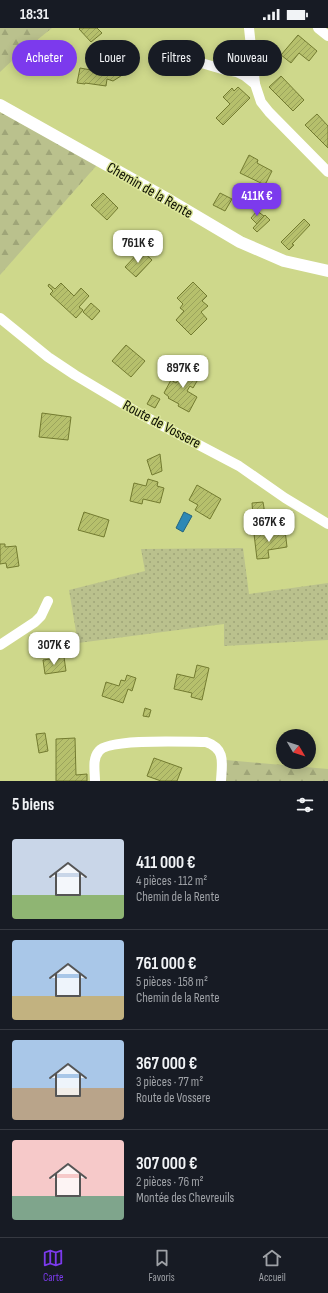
<!DOCTYPE html>
<html lang="fr">
<meta charset="utf-8">
<style>
:root{--surface:#171b24;--page:#20242c;--text:#f1f3f6;--muted:#9ea1a6;--line:#363941;--accent:#7c3aed}
body{margin:0;font-family:"Sofia Sans Condensed",sans-serif;background:var(--page);color:var(--text);height:100vh;display:flex;flex-direction:column;font-size:15px;white-space:nowrap}
*{box-sizing:border-box;margin:0}
p{font-size:13px;color:var(--muted)}
.icon{flex:none;width:22px;height:22px;fill:none;stroke:currentColor;stroke-width:2;stroke-linecap:round;stroke-linejoin:round}
.map{position:relative;height:753px;overflow:hidden}
.side{display:flex;flex-direction:column;background:var(--surface);flex:1}
.side>*{flex:none}
.top-card{position:absolute;left:12px;top:12px;width:304px;height:36px;display:flex;gap:8px}
.needle{width:26px;rotate:129deg}
.controls{position:absolute;left:276px;top:701px;display:grid;gap:8px}
.controls a{display:grid;place-items:center;width:40px;height:40px;border-radius:50%;background:var(--surface);box-shadow:0 2px 10px #0003;font-size:20px}
.price{position:absolute;translate:-50% -34px;padding:0 9px;border-radius:8px;background:#fff;color:#222;font-size:13px;line-height:26px;filter:drop-shadow(0 1px 2px #0008)}
.price::after{content:'';position:absolute;left:50%;top:24px;width:12px;height:9px;margin-left:-6px;background:inherit;clip-path:polygon(0 0,100% 0,50% 100%)}
.price.active{background:var(--accent);color:#fff}
ul{padding:0;list-style:none}
li{display:flex;align-items:center;gap:12px;height:100px;padding:0 12px}
li+li{border-top:1px solid var(--line)}
li span{display:grid;place-items:center;flex:none;width:112px;height:80px;border-radius:4px;color:#555}
li>.icon{margin-inline-start:auto}
span .icon{width:48px;height:48px;fill:#fffc;stroke-width:1}
li b{font-size:17px}
h2{display:flex;justify-content:space-between;align-items:center;height:48px;padding:0 12px;font-size:17px}
.tag{padding:0 14px;border-radius:18px;background:var(--surface);box-shadow:0 2px 10px #0003;font-size:14px;line-height:36px}
.tag.active{background:var(--accent);color:#fff}
.status{display:flex;justify-content:space-between;align-items:center;height:28px;padding:0 20px;background:var(--surface);direction:ltr}
.status svg{height:11px;fill:currentColor}
.dock{display:flex;justify-content:space-around;align-items:center;height:56px;border-top:1px solid var(--line);background:var(--surface);font-size:11px;color:var(--muted)}
.dock a{display:grid;justify-items:center;gap:2px}
.dock .active{color:var(--accent)}
.map>svg:first-child{display:block}
.grass{fill:url(#grass-dots)}
.forest{fill:url(#forest-firs)}
.water{fill:#2c88b6;stroke:#22637f}
.building{fill:url(#building-hatch);stroke:#737b30}
.lines{fill:none;stroke-linecap:round;stroke-linejoin:round}
.minor{stroke:#fff;stroke-width:10}
.tertiary{stroke:#fff;stroke-width:12}
.labels{text-anchor:middle;stroke-width:3;stroke-linejoin:round;paint-order:stroke}
.street-label{font-size:15px;fill:#0b0d00;stroke:#dbe598}
</style>
<div class="status"><b>18:31</b><svg viewBox="0 0 49 12"><path d="M0 12V9h3v3zM5 12V6h3v6zM10 12V3h3v9zM15 12V0h3v12zM26 1h20v11H26zM47 4h2v5h-2z"/></svg></div>
<div class="map">
<svg width="328" height="753" viewBox="0 0 328 753">
<defs>
<pattern id="grass-dots" width="8" height="8" patternUnits="userSpaceOnUse"><rect width="8" height="8" fill="#bac18d"/><path d="M2 2h.1M6 6h.1" fill="none" stroke="#9fa578" stroke-width="1.8" stroke-linecap="round"/></pattern>
<pattern id="forest-firs" width="22" height="20" patternUnits="userSpaceOnUse"><rect width="22" height="20" fill="#bac18d"/><path d="M5 1l3.5 6h-7zM16 11l3.5 6h-7z" fill="#9fa578"/></pattern>
<pattern id="building-hatch" width="6" height="6" patternUnits="userSpaceOnUse"><rect width="6" height="6" fill="#b6c06c"/><path d="M-1 1l2-2M0 6l6-6M5 7l2-2" fill="none" stroke="#9ba45c"/></pattern>
</defs>
<rect width="100%" height="100%" fill="#ced88b"/>
<path class="grass" d="M 243,520 L 249,566 L 328,555 L 328,612 L 224,618 L 224,596 L 78,615 L 69,562 L 145,543 L 141,521 Z"/>
<g class="forest">
<path d="M 0,0 L 52,0 L 16,29 L 0,44 Z"/>
<path d="M 0,84 L 97,137 L 0,247 Z"/>
<path d="M 226,732 L 328,741 L 328,753 L 226,753 Z"/>
</g>
<path class="water" d="M 184,484 L 192,488 L 183,504 L 176,500 Z"/>
<g class="building">
<path d="M 80,0 L 97,0 L 102,5 L 91,14 L 79,1 Z"/>
<path d="M 298,7 L 317,23 L 309,33 L 299,25 L 291,35 L 281,27 Z"/>
<path d="M 118,35 L 124,46 L 113,53 L 107,51 L 106,58 L 85,55 L 85,56 L 77,55 L 80,40 L 102,44 Z"/>
<path d="M 281,48 L 304,72 L 293,83 L 269,59 Z"/>
<path d="M 238,59 L 250,70 L 223,97 L 216,90 L 230,76 L 223,69 L 232,60 L 234,63 Z"/>
<path d="M 317,86 L 328,98 L 328,120 L 305,97 Z"/>
<path d="M 249,127 L 258,132 L 257,135 L 272,143 L 265,157 L 240,145 Z"/>
<path d="M 103,165 L 118,180 L 107,192 L 91,177 Z"/>
<path d="M 220,165 L 232,171 L 225,183 L 213,177 Z"/>
<path d="M 257,183 L 264,188 L 257,196 L 251,190 Z"/>
<path d="M 265,187 L 270,192 L 257,204 L 253,200 Z"/>
<path d="M 304,191 L 310,197 L 292,216 L 294,217 L 289,222 L 281,214 Z"/>
<path d="M 141,222 L 152,232 L 136,249 L 125,239 Z"/>
<path d="M 193,254 L 207,268 L 202,273 L 208,278 L 201,284 L 207,291 L 191,307 L 176,292 L 184,283 L 180,280 L 183,276 L 177,270 Z"/>
<path d="M 61,255 L 74,268 L 81,260 L 89,268 L 79,279 L 83,282 L 76,290 L 50,266 L 53,263 L 48,258 L 49,256 L 55,261 Z"/>
<path d="M 91,275 L 100,283 L 92,292 L 83,284 Z"/>
<path d="M 126,317 L 145,333 L 131,349 L 112,333 Z"/>
<path d="M 183,339 L 200,348 L 193,360 L 190,358 L 187,363 L 197,369 L 189,384 L 178,378 L 179,376 L 168,370 L 169,369 L 164,365 L 171,352 L 176,355 L 179,351 L 177,349 Z"/>
<path d="M 152,367 L 160,371 L 155,380 L 147,376 Z"/>
<path d="M 42,385 L 71,389 L 68,412 L 39,409 Z"/>
<path d="M 160,426 L 162,443 L 152,447 L 147,432 Z"/>
<path d="M 148,451 L 158,454 L 157,458 L 164,460 L 160,475 L 143,471 L 142,476 L 130,473 L 134,455 L 146,458 Z"/>
<path d="M 197,457 L 221,471 L 210,491 L 195,482 L 198,477 L 189,472 Z"/>
<path d="M 263,474 L 265,486 L 253,488 L 252,475 Z"/>
<path d="M 84,484 L 109,492 L 104,509 L 78,502 Z"/>
<path d="M 285,502 L 287,519 L 268,522 L 269,530 L 257,531 L 254,506 Z"/>
<path d="M 0,516 L 5,516 L 5,519 L 16,518 L 19,538 L 7,540 L 6,535 L 0,536 Z"/>
<path d="M 64,629 L 66,643 L 45,646 L 43,632 Z"/>
<path d="M 197,637 L 209,640 L 202,672 L 191,669 L 192,665 L 174,661 L 177,646 L 194,650 Z"/>
<path d="M 127,647 L 136,650 L 132,663 L 128,661 L 123,675 L 102,668 L 106,654 L 119,658 L 121,652 L 125,653 Z"/>
<path d="M 145,680 L 151,682 L 149,689 L 143,688 Z"/>
<path d="M 45,705 L 48,723 L 39,725 L 36,706 Z"/>
<path d="M 75,710 L 76,747 L 87,746 L 87,753 L 56,753 L 56,711 Z"/>
<path d="M 154,730 L 182,740 L 177,753 L 161,753 L 147,748 Z"/>
</g>
<g class="lines">
<g class="minor">
<path d="M 249,0 L 255,56"/>
<path d="M 318,0 L 328,8"/>
<path d="M 198,34 L 222,41 L 237,44 L 245,48 L 255,56 L 261,74 L 269,84 L 328,144"/>
<path d="M 0,290 L 48,329 L 75,347 L 142,387 L 239,438 L 285,470 L 328,496"/>
<path d="M 0,617 L 35,594 L 41,588 L 48,573"/>
<path d="M 95,753 C 95,743 92,731 99,723 C 109,710 187,714 206,714 C 226,721 222,735 221,753"/>
</g>
<path class="tertiary" d="M 0,77 L 164,169 L 240,214 L 284,233 L 328,243"/>
</g>
<g class="labels">
<g class="street-label">
<text transform="translate(150 162) rotate(30)" y="5">Chemin de la Rente</text>
<text transform="translate(162 396) rotate(28)" y="5">Route de Vossere</text>
</g>
</g>
</svg>
<div class="controls">
<a><svg class="needle" viewBox="-14 -14 28 28"><path d="M0-13l5 13h-10z" fill="#e53935"/><path d="M0 13l5-13h-10z" fill="#9ea1a6"/></svg></a>
</div>
<b class="price active" style="left:257px;top:189px">411K €</b>
<b class="price" style="left:138px;top:236px">761K €</b>
<b class="price" style="left:183px;top:361px">897K €</b>
<b class="price" style="left:269px;top:515px">367K €</b>
<b class="price" style="left:54px;top:638px">307K €</b>
<div class="top-card">
<a class="tag active">Acheter</a>
<a class="tag">Louer</a>
<a class="tag">Filtres</a>
<a class="tag">Nouveau</a>
</div>
</div>
<section class="side">
<h2>5 biens<svg class="icon" aria-label="filters" viewBox="0 0 24 24"><path d="M4 7h16M4 17h16"/><circle cx="9" cy="7" r="2"/><circle cx="15" cy="17" r="2"/></svg></h2>
<ul>
<li><span style="background:linear-gradient(#c9d6e8 70%,#8fb573 0)"><svg class="icon" aria-label="home" viewBox="0 0 24 24"><path d="M3 11l9-7 9 7M6 9v11h12V9"/></svg></span><div><b>411 000 €</b><p>4 pièces · 112 m²</p><p>Chemin de la Rente</p></div></li>
<li><span style="background:linear-gradient(#a9c7e8 70%,#c2b280 0)"><svg class="icon" aria-label="home" viewBox="0 0 24 24"><path d="M3 11l9-7 9 7M6 9v11h12V9"/></svg></span><div><b>761 000 €</b><p>5 pièces · 158 m²</p><p>Chemin de la Rente</p></div></li>
<li><span style="background:linear-gradient(#a9c7e8 60%,#b9a48a 0)"><svg class="icon" aria-label="home" viewBox="0 0 24 24"><path d="M3 11l9-7 9 7M6 9v11h12V9"/></svg></span><div><b>367 000 €</b><p>3 pièces · 77 m²</p><p>Route de Vossere</p></div></li>
<li><span style="background:linear-gradient(#f6c9c9 70%,#7fa58c 0)"><svg class="icon" aria-label="home" viewBox="0 0 24 24"><path d="M3 11l9-7 9 7M6 9v11h12V9"/></svg></span><div><b>307 000 €</b><p>2 pièces · 76 m²</p><p>Montée des Chevreuils</p></div></li>
</ul>
</section>
<nav class="dock">
<a class="active"><svg class="icon" aria-label="map" viewBox="0 0 24 24"><path d="M3 6l6-2 6 2 6-2v14l-6 2-6-2-6 2zM9 4v14M15 6v14"/></svg>Carte</a>
<a><svg class="icon" aria-label="saved" viewBox="0 0 24 24"><path d="M7 4h10v16l-5-4-5 4z"/></svg>Favoris</a>
<a><svg class="icon" aria-label="home" viewBox="0 0 24 24"><path d="M3 11l9-7 9 7M6 9v11h12V9"/></svg>Accueil</a>
</nav>
